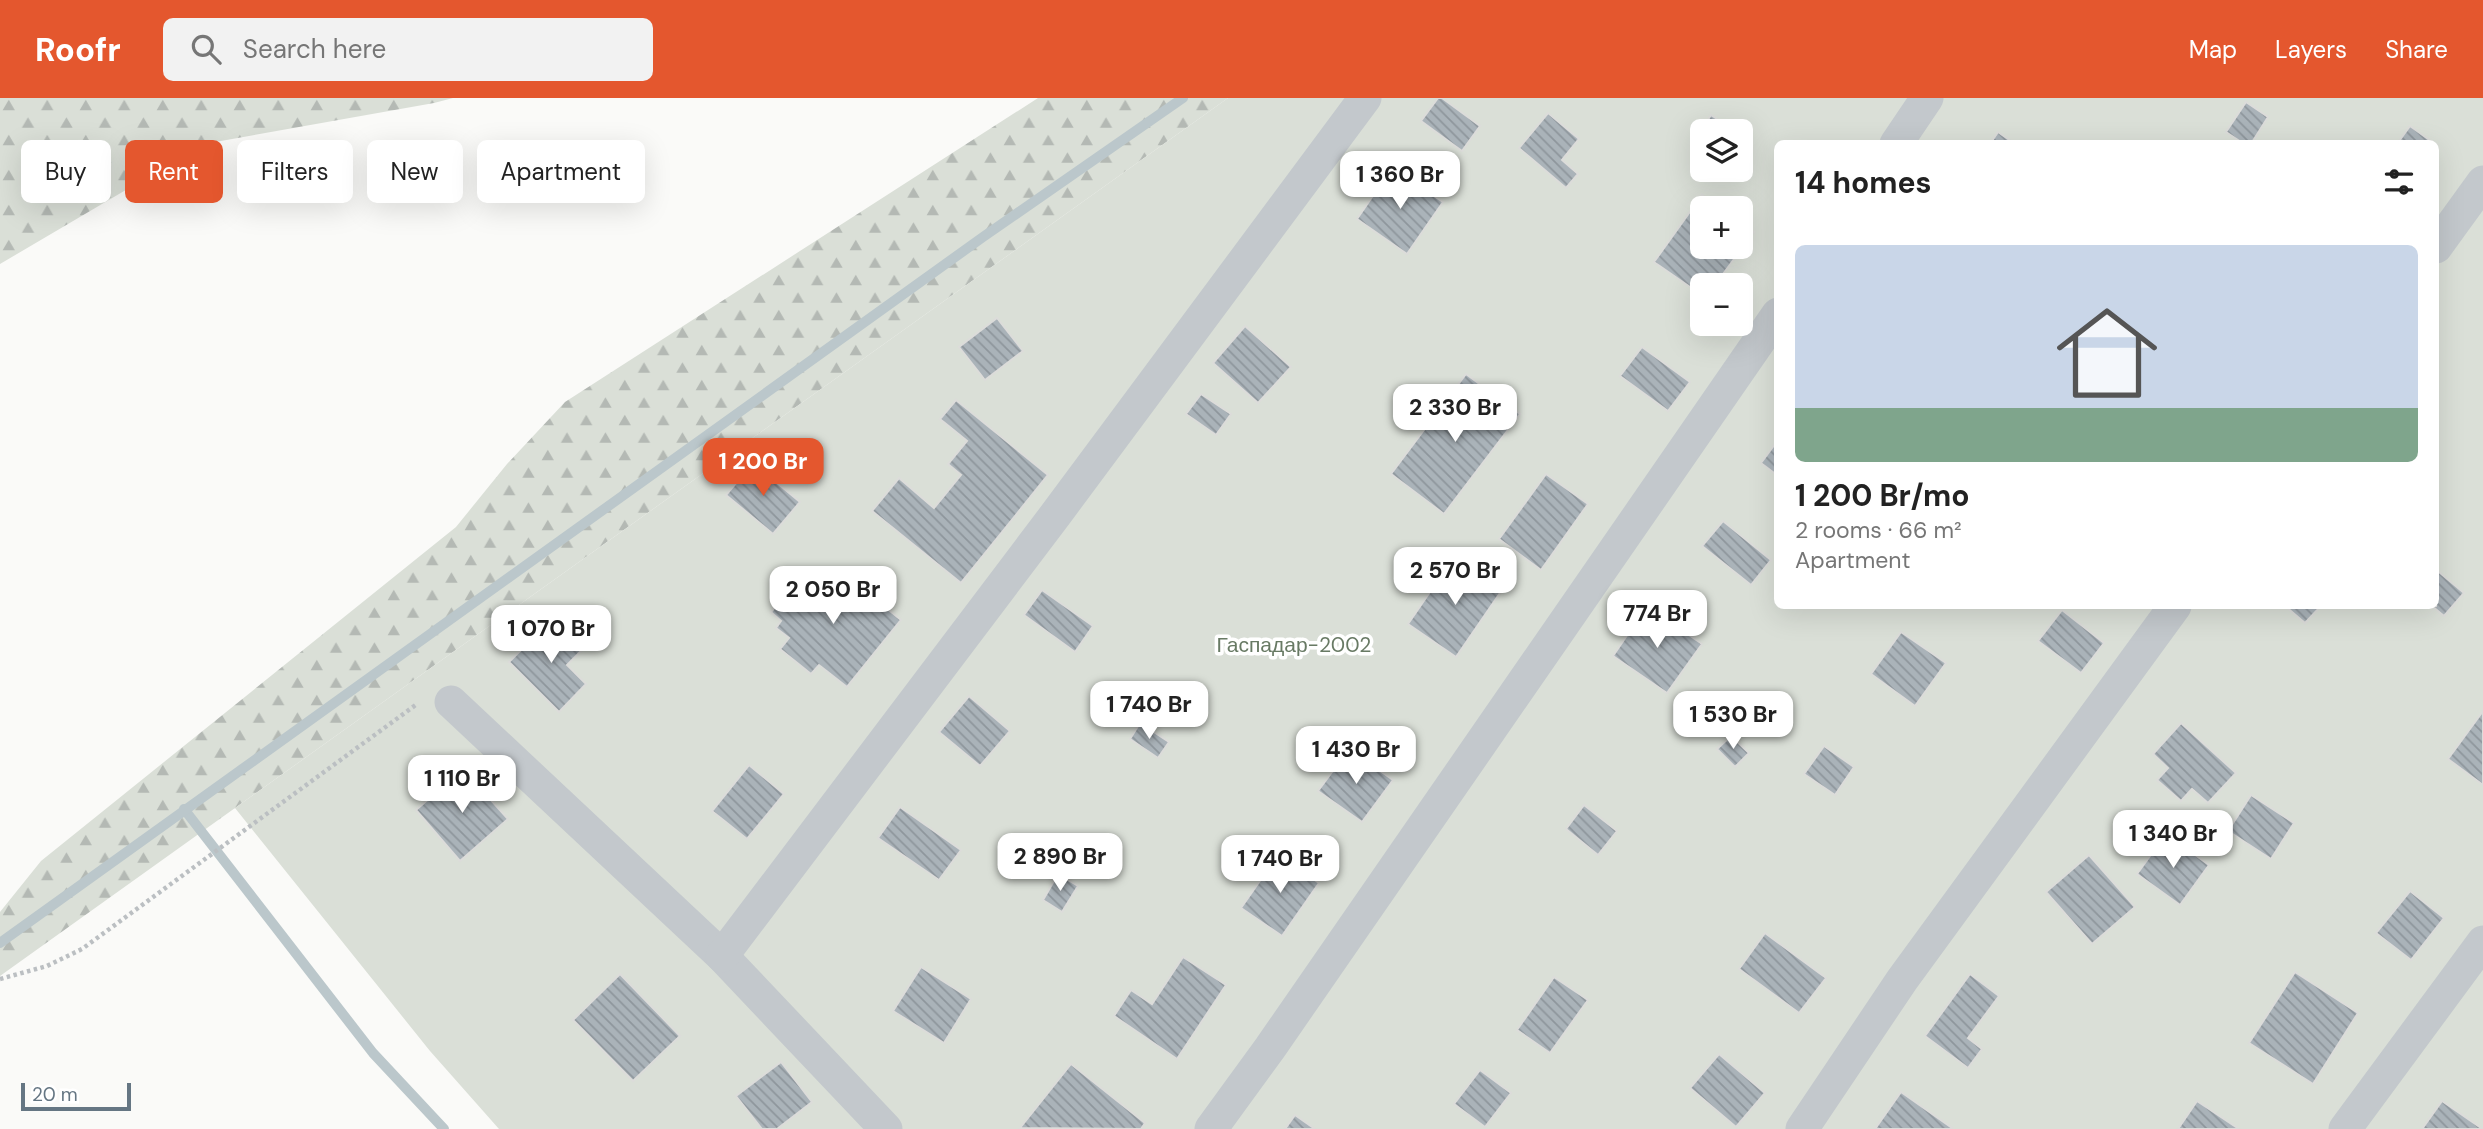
<!DOCTYPE html>
<meta charset="utf-8">
<style>
:root{--surface:#fff;--page:#f2f2f2;--text:#222;--muted:#767676;--accent:#e4572e}
body{margin:0;font-family:"DM Sans",sans-serif;background:var(--page);color:var(--text);height:100vh;display:flex;flex-direction:column;font-size:26px;white-space:nowrap}
*{box-sizing:border-box;margin:0}
p{font-size:23px;color:var(--muted)}
.icon{flex:none;width:38px;height:38px;fill:none;stroke:currentColor;stroke-width:2;stroke-linecap:round;stroke-linejoin:round}
.map{position:relative;flex:1;overflow:hidden}
.sheet{position:absolute;left:1774px;top:42px;width:665px;height:469px;display:flex;flex-direction:column;background:var(--surface);border-radius:10px;box-shadow:0 7px 28px #0002}
.sheet>*{flex:none}
.guide{position:absolute;left:21px;top:42px;width:665px;height:63px;display:flex;gap:14px}
.controls{position:absolute;left:1690px;top:21px;display:grid;gap:14px}
.controls a{display:grid;place-items:center;width:63px;height:63px;border-radius:10px;background:var(--surface);box-shadow:0 7px 28px #0002;font-size:35px}
.scale{position:absolute;left:21px;bottom:18px;width:110px;box-sizing:border-box;padding-left:7px;border:4px solid #657683;border-top:0;font-size:19px;line-height:24px;white-space:nowrap;color:#657683;-webkit-text-stroke:5px #fff;paint-order:stroke}
.price{position:absolute;translate:-50% -60px;padding:0 16px;border-radius:14px;background:#fff;color:#222;font-size:23px;line-height:46px;filter:drop-shadow(0 2px 4px #0008)}
.price::after{content:'';position:absolute;left:50%;top:42px;width:21px;height:16px;margin-left:-10px;background:inherit;clip-path:polygon(0 0,100% 0,50% 100%)}
.price.selected{background:var(--accent);color:#fff}
ul{padding:0;list-style:none}
li{display:grid;align-content:center;gap:14px;height:371px;padding:0 21px}
li span{display:grid;place-items:center;height:217px;border-radius:10px;color:#555}
li>.icon{margin-inline-start:auto}
span .icon{width:126px;height:126px;fill:#fffc;stroke-width:1}
li b{font-size:30px}
h2{display:flex;justify-content:space-between;align-items:center;height:84px;padding:0 21px;font-size:30px}
.chip{padding:0 24px;border-radius:10px;background:var(--surface);box-shadow:0 7px 28px #0002;font-size:24px;line-height:63px}
.chip.selected{background:var(--accent);color:#fff}
header{display:flex;align-items:center;gap:42px;box-sizing:border-box;height:98px;padding:0 35px;background:var(--accent);color:#fff}
header strong{font-size:33px}
nav{display:flex;gap:38px;margin-inline-start:auto;font-size:24px}
.search{width:490px;height:63px;background:var(--page);display:flex;align-items:center;gap:18px;box-sizing:border-box;padding:0 24px;border-radius:10px;color:var(--muted);font-size:26px}
.map>svg:first-child{display:block}
.forest{fill:url(#forest-firs)}
.garden{fill:#dadfd7;fill-rule:evenodd}
.lines{fill:none;stroke-linecap:round;stroke-linejoin:round}
.stream{stroke:#bbc7cb;stroke-width:10}
.building{fill:url(#building-back-hatch);stroke:#dcdcda;stroke-width:2}
.path{stroke:#bbbfc2;stroke-width:4.5;stroke-dasharray:3.5 3.5;stroke-linecap:butt}
.street{stroke:#c3c8cc;stroke-width:33}
.labels{text-anchor:middle;stroke-width:7;stroke-linejoin:round;paint-order:stroke}
.park-label{font-size:21px;fill:#687a64;stroke:#fff}
</style>
<header>
<strong>Roofr</strong>
<div class="search"><svg class="icon" aria-label="search" viewBox="0 0 24 24"><circle cx="10" cy="10" r="6"/><path d="M15 15l6 6"/></svg>Search here</div>
<nav><a>Map</a><a>Layers</a><a>Share</a></nav>
</header>
<div class="map">
<svg width="2483" height="1031" viewBox="0 0 2483 1031">
<defs>
<pattern id="forest-firs" width="22" height="20" patternUnits="userSpaceOnUse" patternTransform="scale(1.75)"><rect width="22" height="20" fill="#dadfd7"/><path d="M5 1l3.5 6h-7zM16 11l3.5 6h-7z" fill="#b4b9b4"/></pattern>
<pattern id="building-back-hatch" width="6" height="6" patternUnits="userSpaceOnUse" patternTransform="scale(1.75)"><rect width="6" height="6" fill="#aab3b9"/><path d="M-1 5l2 2M0 0l6 6M5-1l2 2" fill="none" stroke="#8e969c"/></pattern>
</defs>
<rect width="100%" height="100%" fill="#fafaf8"/>
<g class="forest">
<path d="M 0,0 L 453,0 L 434,5 L 204,46 L 0,166 Z"/>
<path d="M 1038,0 L 1228,0 L 0,878 L 0,814 L 41,763 L 456,429 L 507,366 L 565,304 Z"/>
</g>
<path class="garden" d="M 1228,0 L 2483,0 L 2483,1031 L 499,1031 L 430,953 L 235,710 ZM 1703,33 L 1741,33 L 1741,72 L 1703,72 ZM 1778,46 L 2436,46 L 2436,508 L 1778,508 ZM 1703,110 L 1741,110 L 1741,149 L 1703,149 ZM 1703,187 L 1741,187 L 1741,226 L 1703,226 Z"/>
<g class="lines">
<g class="stream">
<path d="M 184,711 L 373,955 L 444,1031"/>
<path d="M 0,845 L 983,139 L 1183,0"/>
</g>
</g>
<g class="building">
<path d="M 1438,0 L 1442,0 L 1480,28 L 1462,53 L 1421,23 Z"/>
<path d="M 2246,4 L 2268,19 L 2251,46 L 2244,46 L 2226,34 Z"/>
<path d="M 1548,15 L 1579,41 L 1562,62 L 1578,76 L 1566,90 L 1519,50 Z"/>
<path d="M 1711,17 L 1735,33 L 1703,33 L 1703,45 L 1696,40 Z"/>
<path d="M 2410,28 L 2435,46 L 2397,46 Z"/>
<path d="M 1998,34 L 2015,46 L 1990,46 Z"/>
<path d="M 1392,70 L 1443,104 L 1407,156 L 1357,121 Z"/>
<path d="M 1702,97 L 1721,110 L 1703,110 L 1703,149 L 1741,149 L 1741,125 L 1754,134 L 1715,187 L 1703,187 L 1703,198 L 1654,164 Z"/>
<path d="M 997,220 L 1023,253 L 985,282 L 959,249 Z"/>
<path d="M 1245,228 L 1291,269 L 1258,305 L 1213,265 Z"/>
<path d="M 1642,249 L 1690,284 L 1668,313 L 1620,278 Z"/>
<path d="M 1466,276 L 1520,316 L 1444,416 L 1391,376 Z"/>
<path d="M 1201,296 L 1231,316 L 1216,337 L 1186,316 Z"/>
<path d="M 956,302 L 1048,377 L 961,485 L 872,413 L 899,380 L 934,410 L 961,377 L 948,366 L 967,343 L 940,321 Z"/>
<path d="M 1778,342 L 1778,378 L 1761,365 Z"/>
<path d="M 753,365 L 800,404 L 773,436 L 726,397 Z"/>
<path d="M 1546,376 L 1588,406 L 1541,472 L 1499,441 Z"/>
<path d="M 1723,423 L 1771,462 L 1751,487 L 1702,448 Z"/>
<path d="M 1454,459 L 1502,492 L 1456,559 L 1408,526 Z"/>
<path d="M 828,473 L 843,485 L 848,479 L 901,522 L 847,589 L 819,567 L 811,576 L 780,551 L 789,540 L 776,530 L 781,523 L 771,514 L 801,478 L 815,489 Z"/>
<path d="M 2439,474 L 2464,495 L 2444,518 L 2432,508 L 2436,508 L 2436,477 Z"/>
<path d="M 1042,492 L 1093,528 L 1075,554 L 1024,517 Z"/>
<path d="M 1647,508 L 1702,546 L 1667,595 L 1613,558 Z"/>
<path d="M 2285,508 L 2321,508 L 2305,525 Z"/>
<path d="M 2062,512 L 2104,545 L 2081,575 L 2038,543 Z"/>
<path d="M 553,520 L 584,550 L 567,567 L 586,586 L 559,614 L 509,564 Z"/>
<path d="M 1901,534 L 1946,565 L 1915,608 L 1871,576 Z"/>
<path d="M 969,598 L 1010,633 L 980,668 L 939,634 Z"/>
<path d="M 2483,613 L 2483,687 L 2448,661 Z"/>
<path d="M 1140,625 L 1169,644 L 1158,660 L 1130,641 Z"/>
<path d="M 2181,625 L 2236,675 L 2208,705 L 2192,691 L 2181,703 L 2157,682 L 2168,670 L 2153,656 Z"/>
<path d="M 1731,638 L 1749,655 L 1735,669 L 1717,651 Z"/>
<path d="M 1824,648 L 1854,669 L 1835,697 L 1804,676 Z"/>
<path d="M 1349,651 L 1393,682 L 1362,724 L 1318,693 Z"/>
<path d="M 749,667 L 784,696 L 747,741 L 712,713 Z"/>
<path d="M 463,671 L 508,721 L 460,763 L 416,712 Z"/>
<path d="M 2251,697 L 2294,725 L 2271,761 L 2228,733 Z"/>
<path d="M 1584,707 L 1617,733 L 1598,757 L 1566,731 Z"/>
<path d="M 900,709 L 961,752 L 939,782 L 878,740 Z"/>
<path d="M 2166,736 L 2209,767 L 2180,807 L 2137,776 Z"/>
<path d="M 1278,757 L 1319,785 L 1282,838 L 1241,810 Z"/>
<path d="M 2089,757 L 2135,809 L 2092,846 L 2046,794 Z"/>
<path d="M 1058,776 L 1078,788 L 1062,814 L 1043,802 Z"/>
<path d="M 2410,793 L 2444,820 L 2411,862 L 2376,835 Z"/>
<path d="M 1765,835 L 1826,880 L 1799,915 L 1739,871 Z"/>
<path d="M 1183,859 L 1226,887 L 1177,961 L 1114,918 L 1131,892 L 1152,906 Z"/>
<path d="M 921,869 L 971,901 L 944,945 L 893,913 Z"/>
<path d="M 2295,874 L 2358,915 L 2313,986 L 2249,945 Z"/>
<path d="M 620,876 L 680,938 L 633,983 L 573,922 Z"/>
<path d="M 1970,876 L 1999,898 L 1968,940 L 1982,951 L 1968,970 L 1925,938 Z"/>
<path d="M 1554,879 L 1588,902 L 1550,955 L 1517,932 Z"/>
<path d="M 1719,956 L 1765,995 L 1736,1029 L 1690,990 Z"/>
<path d="M 781,964 L 812,1004 L 777,1031 L 762,1031 L 736,998 Z"/>
<path d="M 1071,966 L 1145,1025 L 1141,1031 L 1020,1030 Z"/>
<path d="M 1480,972 L 1511,995 L 1485,1029 L 1454,1006 Z"/>
<path d="M 1901,994 L 1952,1030 L 1951,1031 L 1875,1031 Z"/>
<path d="M 2197,1003 L 2239,1031 L 2178,1031 Z"/>
<path d="M 2442,1003 L 2481,1030 L 2480,1031 L 2422,1031 Z"/>
<path d="M 1295,1017 L 1315,1031 L 1285,1031 Z"/>
</g>
<g class="lines">
<path class="path" d="M 0,881 L 47,868 L 82,851 L 417,606"/>
<g class="street">
<path d="M 1896,46 L 1927,0"/>
<path d="M 2436,149 L 2483,84"/>
<path d="M 451,604 L 722,858 L 886,1031"/>
<path d="M 722,858 L 1056,416 L 1365,0"/>
<path d="M 1211,1031 L 1270,950 L 1778,216"/>
<path d="M 1802,1031 L 1902,882 L 2175,508"/>
<path d="M 2345,1031 L 2483,844"/>
</g>
</g>
<g class="labels">
<g class="park-label">
<text x="1294" y="554">Гаспадар-2002</text>
</g>
</g>
</svg>
<div class="controls">
<a><svg class="icon" aria-label="layers" viewBox="0 0 24 24"><path d="M12 4l9 5-9 5-9-5zM3 14l9 5 9-5"/></svg></a>
<a>+</a>
<a>−</a>
</div>
<div class="scale">20 m</div>
<b class="price" style="left:1400px;top:113px">1 360 Br</b>
<b class="price" style="left:1455px;top:346px">2 330 Br</b>
<b class="price selected" style="left:763px;top:400px">1 200 Br</b>
<b class="price" style="left:1455px;top:509px">2 570 Br</b>
<b class="price" style="left:833px;top:528px">2 050 Br</b>
<b class="price" style="left:1657px;top:552px">774 Br</b>
<b class="price" style="left:551px;top:567px">1 070 Br</b>
<b class="price" style="left:1149px;top:643px">1 740 Br</b>
<b class="price" style="left:1733px;top:653px">1 530 Br</b>
<b class="price" style="left:1356px;top:688px">1 430 Br</b>
<b class="price" style="left:462px;top:717px">1 110 Br</b>
<b class="price" style="left:2173px;top:772px">1 340 Br</b>
<b class="price" style="left:1060px;top:795px">2 890 Br</b>
<b class="price" style="left:1280px;top:797px">1 740 Br</b>
<div class="guide">
<a class="chip">Buy</a>
<a class="chip selected">Rent</a>
<a class="chip">Filters</a>
<a class="chip">New</a>
<a class="chip">Apartment</a>
</div>
<section class="sheet">
<h2>14 homes<svg class="icon" aria-label="filters" viewBox="0 0 24 24"><path d="M4 7h16M4 17h16"/><circle cx="9" cy="7" r="2"/><circle cx="15" cy="17" r="2"/></svg></h2>
<ul>
<li><span style="background:linear-gradient(#c9d6e8 75%,#7fa58c 0)"><svg class="icon" aria-label="home" viewBox="0 0 24 24"><path d="M3 11l9-7 9 7M6 9v11h12V9"/></svg></span><div><b>1 200 Br/mo</b><p>2 rooms · 66 m²</p><p>Apartment</p></div></li>
</ul>
</section>
</div>
